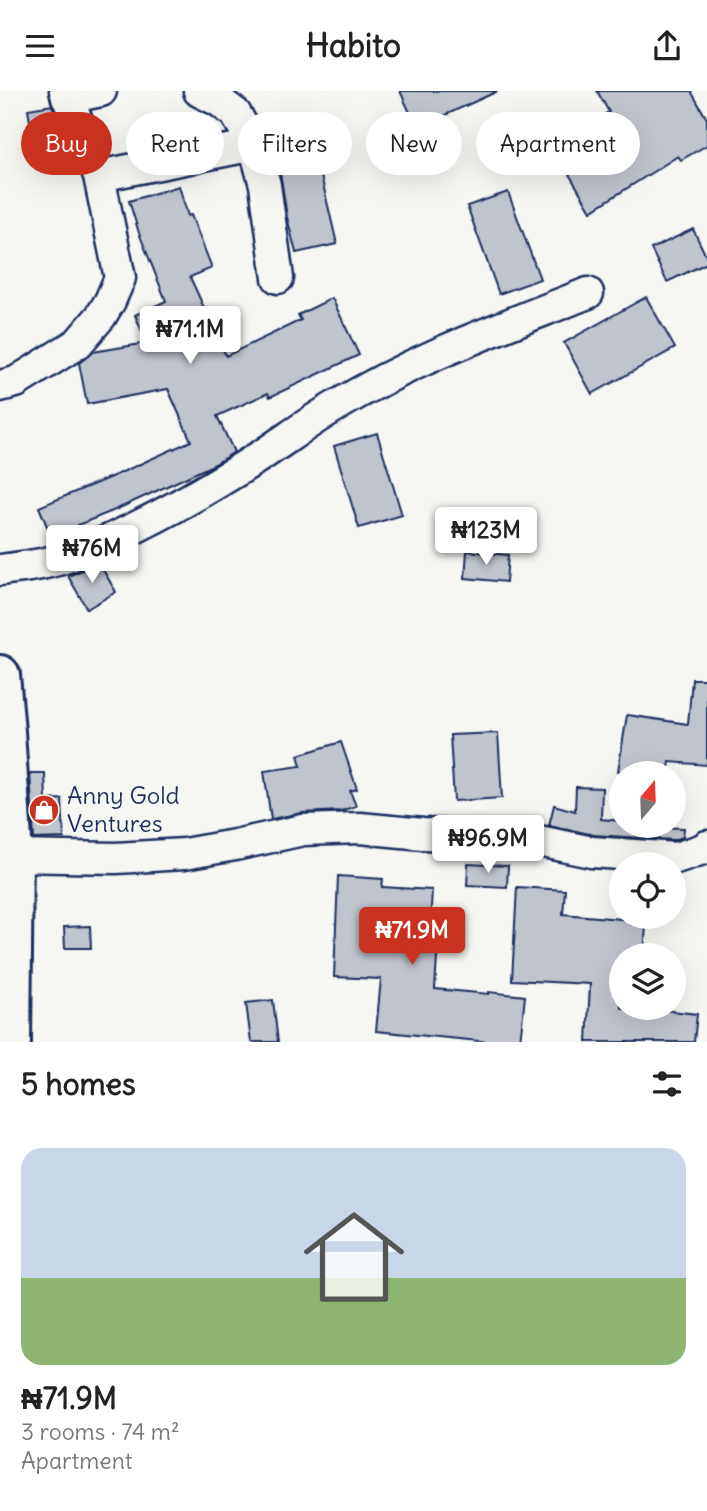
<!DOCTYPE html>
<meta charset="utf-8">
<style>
:root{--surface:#fff;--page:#f6f6f6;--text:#222;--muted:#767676;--line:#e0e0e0;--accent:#c8321e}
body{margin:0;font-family:Delius,sans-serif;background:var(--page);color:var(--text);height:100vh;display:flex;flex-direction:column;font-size:26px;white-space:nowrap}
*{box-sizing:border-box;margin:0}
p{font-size:23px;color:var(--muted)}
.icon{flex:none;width:38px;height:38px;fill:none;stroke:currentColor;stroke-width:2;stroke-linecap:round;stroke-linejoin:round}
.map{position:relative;height:951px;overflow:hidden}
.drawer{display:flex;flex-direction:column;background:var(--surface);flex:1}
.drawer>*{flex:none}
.top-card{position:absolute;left:21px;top:21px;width:665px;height:63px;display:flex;gap:14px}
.needle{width:46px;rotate:19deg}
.tools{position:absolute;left:609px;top:670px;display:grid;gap:14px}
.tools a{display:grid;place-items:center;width:77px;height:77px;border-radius:50%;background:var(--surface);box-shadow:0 7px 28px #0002;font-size:35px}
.price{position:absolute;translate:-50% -60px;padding:0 16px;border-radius:7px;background:#fff;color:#222;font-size:23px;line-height:46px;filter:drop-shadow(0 2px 4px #0008)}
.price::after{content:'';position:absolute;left:50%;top:42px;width:21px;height:16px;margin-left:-10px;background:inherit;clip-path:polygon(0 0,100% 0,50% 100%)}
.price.current{background:var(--accent);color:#fff}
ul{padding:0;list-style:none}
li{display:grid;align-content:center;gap:14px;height:371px;padding:0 21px}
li+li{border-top:2px solid var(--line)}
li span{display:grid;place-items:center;height:217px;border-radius:21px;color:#555}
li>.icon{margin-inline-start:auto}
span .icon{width:126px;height:126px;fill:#fffc;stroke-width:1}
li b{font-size:30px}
h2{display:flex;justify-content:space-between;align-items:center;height:84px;padding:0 21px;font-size:30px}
.tag{padding:0 24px;border-radius:32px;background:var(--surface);box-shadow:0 7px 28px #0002;font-size:24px;line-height:63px}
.tag.current{background:var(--accent);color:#fff}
header{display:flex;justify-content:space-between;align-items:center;height:91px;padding:0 21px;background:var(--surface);font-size:32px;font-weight:700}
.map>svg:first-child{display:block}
.building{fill:#c0c4cd;stroke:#1b2f5e;stroke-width:2}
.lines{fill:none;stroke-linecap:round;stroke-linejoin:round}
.street-casing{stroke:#1b2f5e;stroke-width:35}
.primary-casing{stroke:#1b2f5e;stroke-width:44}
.street{stroke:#f6f6f2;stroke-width:30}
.primary{stroke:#f6f6f2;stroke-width:38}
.labels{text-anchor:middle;stroke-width:6;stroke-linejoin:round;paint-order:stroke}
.poi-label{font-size:24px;fill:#1b2f5e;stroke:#f6f6f2;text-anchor:start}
</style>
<header><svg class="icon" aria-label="menu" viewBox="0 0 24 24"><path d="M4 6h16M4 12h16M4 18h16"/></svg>Habito<svg class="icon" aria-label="share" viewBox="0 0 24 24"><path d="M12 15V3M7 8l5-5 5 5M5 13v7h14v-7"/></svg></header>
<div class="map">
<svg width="707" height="951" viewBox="0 0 707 951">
<rect width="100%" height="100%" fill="#f6f6f2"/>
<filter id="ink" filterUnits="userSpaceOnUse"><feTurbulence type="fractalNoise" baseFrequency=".0143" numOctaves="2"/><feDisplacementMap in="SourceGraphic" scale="14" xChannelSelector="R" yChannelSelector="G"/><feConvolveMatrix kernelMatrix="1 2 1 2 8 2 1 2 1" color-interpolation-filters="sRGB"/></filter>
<g filter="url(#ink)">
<g class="building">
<path d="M 400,0 L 498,0 L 417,37 Z"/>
<path d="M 597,0 L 691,0 L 707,28 L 707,54 L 681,69 L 678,65 L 591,120 L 553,56 L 600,30 L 598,27 L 609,21 Z"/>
<path d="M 52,14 L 61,38 L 67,72 L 37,77 L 28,18 Z"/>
<path d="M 318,72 L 337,153 L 296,162 L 287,126 L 280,81 Z"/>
<path d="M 179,95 L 188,125 L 191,124 L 212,177 L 190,186 L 226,265 L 301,229 L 298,224 L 332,207 L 359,264 L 270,306 L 268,302 L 217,325 L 234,361 L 215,373 L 115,419 L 78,434 L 82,442 L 63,449 L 59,442 L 51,445 L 39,416 L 118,383 L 191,350 L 168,298 L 87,313 L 79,272 L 93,261 L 147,252 L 135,224 L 166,210 L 139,142 L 129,110 Z"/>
<path d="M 508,101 L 540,188 L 499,203 L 467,115 Z"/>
<path d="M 693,138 L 707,167 L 707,172 L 667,191 L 651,158 Z"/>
<path d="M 646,206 L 675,257 L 592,303 L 564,252 Z"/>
<path d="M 377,342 L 402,424 L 359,437 L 334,355 Z"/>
<path d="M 467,460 L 508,464 L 506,491 L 465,487 Z"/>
<path d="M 99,472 L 116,501 L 87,518 L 68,485 Z"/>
<path d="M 692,588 L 707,588 L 707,674 L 670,671 L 668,682 L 634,682 L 618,680 L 627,624 L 688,633 Z"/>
<path d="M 498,642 L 502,707 L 454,710 L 450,644 Z"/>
<path d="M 341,651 L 357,698 L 350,700 L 356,715 L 341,720 L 302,722 L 271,728 L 264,680 L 301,675 L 298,664 Z"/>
<path d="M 30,682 L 45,682 L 46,709 L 62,708 L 64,747 L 34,748 Z"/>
<path d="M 576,696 L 602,697 L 601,728 L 621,730 L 621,735 L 684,737 L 683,746 L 674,749 L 594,744 L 549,734 L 554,714 L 575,720 Z"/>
<path d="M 468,773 L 508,775 L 507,796 L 467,794 Z"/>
<path d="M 338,785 L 383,788 L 382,796 L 432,799 L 430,834 L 439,835 L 435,898 L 489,903 L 489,901 L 525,905 L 520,951 L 490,951 L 376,940 L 381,888 L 334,886 Z"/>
<path d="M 517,796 L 565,799 L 563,823 L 632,829 L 631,833 L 646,834 L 644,864 L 621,864 L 621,917 L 644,917 L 697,923 L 694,951 L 587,951 L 590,893 L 512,889 Z"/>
<path d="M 90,835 L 91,857 L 65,857 L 64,836 Z"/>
<path d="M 273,909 L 278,951 L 251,951 L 246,912 Z"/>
</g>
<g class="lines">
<g class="street-casing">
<g id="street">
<path d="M 199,0 L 219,10 L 235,22 L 254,54 L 265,94 L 278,187"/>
<path d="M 67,7 L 101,0"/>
<path d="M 99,85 L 254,54"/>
<path d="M 0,295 L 16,291 L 78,252 L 101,225 L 110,210 L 120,187 L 99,85 L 65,0"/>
<path d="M 0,479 C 24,476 50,473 73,464 C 139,439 206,400 265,362 C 289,346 312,329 336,315 C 415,267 503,236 588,202"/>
<path d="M 13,765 L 116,767 L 184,763 L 235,754 L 303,739 L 360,737 L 423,743 L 524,747 L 592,761 L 676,767 L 703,758 L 707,755"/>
</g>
</g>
<g class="primary-casing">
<path id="primary" d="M 0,584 L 5,641 L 13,765 L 11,951"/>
</g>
<use href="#street" class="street"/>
<use href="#primary" class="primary"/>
</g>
</g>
<defs>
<g id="shop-disc" transform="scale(1.575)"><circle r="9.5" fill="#c8321e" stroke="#f6f6f2"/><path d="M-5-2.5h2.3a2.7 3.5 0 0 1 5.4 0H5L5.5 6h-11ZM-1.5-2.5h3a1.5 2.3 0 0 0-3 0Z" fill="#fff"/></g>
</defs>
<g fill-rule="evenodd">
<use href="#shop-disc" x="44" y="719"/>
</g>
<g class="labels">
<g class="poi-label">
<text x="67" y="713">Anny Gold<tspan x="67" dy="28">Ventures</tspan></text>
</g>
</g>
</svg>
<div class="tools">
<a><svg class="needle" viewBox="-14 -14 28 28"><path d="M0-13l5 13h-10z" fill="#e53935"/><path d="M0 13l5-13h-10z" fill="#767676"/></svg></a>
<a><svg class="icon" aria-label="locate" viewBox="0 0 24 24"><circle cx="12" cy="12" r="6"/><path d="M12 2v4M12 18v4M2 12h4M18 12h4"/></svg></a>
<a><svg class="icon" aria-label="layers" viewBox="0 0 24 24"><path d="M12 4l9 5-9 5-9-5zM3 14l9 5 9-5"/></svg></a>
</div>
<b class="price" style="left:190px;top:275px">₦71.1M</b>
<b class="price" style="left:486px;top:476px">₦123M</b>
<b class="price" style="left:92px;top:494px">₦76M</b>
<b class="price" style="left:488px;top:784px">₦96.9M</b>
<b class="price current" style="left:412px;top:876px">₦71.9M</b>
<div class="top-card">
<a class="tag current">Buy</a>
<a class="tag">Rent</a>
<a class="tag">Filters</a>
<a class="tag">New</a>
<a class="tag">Apartment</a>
</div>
</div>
<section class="drawer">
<h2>5 homes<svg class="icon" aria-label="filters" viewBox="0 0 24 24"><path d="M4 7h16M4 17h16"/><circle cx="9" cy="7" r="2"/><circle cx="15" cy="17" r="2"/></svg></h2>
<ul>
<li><span style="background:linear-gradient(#c9d6e8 60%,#8fb573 0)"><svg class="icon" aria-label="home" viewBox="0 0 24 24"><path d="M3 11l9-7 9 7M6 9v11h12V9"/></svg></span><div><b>₦71.9M</b><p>3 rooms · 74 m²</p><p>Apartment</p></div></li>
</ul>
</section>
